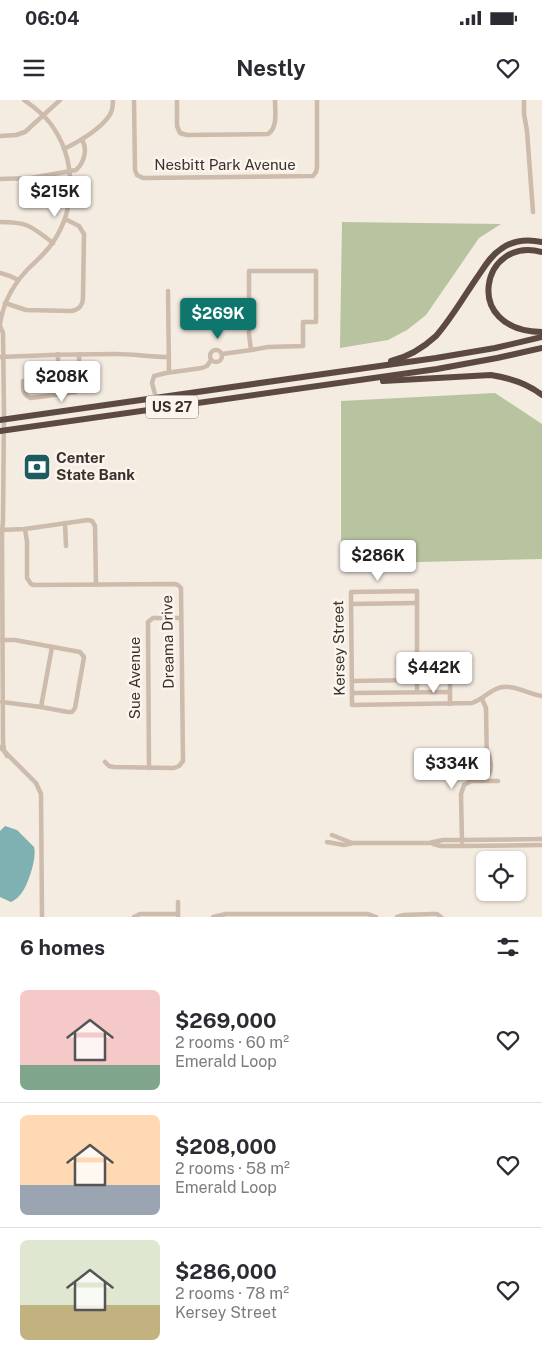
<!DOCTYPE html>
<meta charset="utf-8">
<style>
:root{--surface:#fff;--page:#f2f2f3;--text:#2b2b33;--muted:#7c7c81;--line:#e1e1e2;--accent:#0f766e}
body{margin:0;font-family:"Public Sans",sans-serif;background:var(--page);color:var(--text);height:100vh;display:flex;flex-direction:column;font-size:19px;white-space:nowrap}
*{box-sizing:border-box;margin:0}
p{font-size:16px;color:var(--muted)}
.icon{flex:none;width:28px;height:28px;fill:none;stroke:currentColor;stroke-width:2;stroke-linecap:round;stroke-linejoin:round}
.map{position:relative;height:817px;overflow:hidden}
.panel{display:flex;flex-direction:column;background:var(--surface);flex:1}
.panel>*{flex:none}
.fabs{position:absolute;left:476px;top:751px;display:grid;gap:10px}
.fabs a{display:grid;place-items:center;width:50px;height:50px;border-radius:8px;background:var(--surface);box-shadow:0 1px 4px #0004;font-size:25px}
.price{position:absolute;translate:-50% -42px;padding:0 11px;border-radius:5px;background:#fff;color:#222;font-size:16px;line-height:32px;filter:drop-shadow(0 1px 2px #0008)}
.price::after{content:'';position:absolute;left:50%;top:30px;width:15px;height:11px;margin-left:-8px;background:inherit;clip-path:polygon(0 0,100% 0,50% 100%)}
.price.selected{background:var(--accent);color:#fff}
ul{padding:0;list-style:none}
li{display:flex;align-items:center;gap:15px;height:125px;padding:0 20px}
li+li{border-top:1px solid var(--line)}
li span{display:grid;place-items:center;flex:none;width:140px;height:100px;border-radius:8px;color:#555}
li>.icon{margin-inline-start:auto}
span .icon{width:60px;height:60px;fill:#fffc;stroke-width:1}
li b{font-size:21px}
h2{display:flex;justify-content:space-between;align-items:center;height:60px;padding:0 20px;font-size:21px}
.status{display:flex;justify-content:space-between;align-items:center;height:35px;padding:0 25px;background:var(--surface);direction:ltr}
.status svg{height:14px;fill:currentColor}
header{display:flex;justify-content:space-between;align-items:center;height:65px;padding:0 20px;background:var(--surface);font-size:22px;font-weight:700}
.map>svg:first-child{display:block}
.green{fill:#b8c4a0}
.water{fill:#7fb0b2}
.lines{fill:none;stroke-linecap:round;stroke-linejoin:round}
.minor{stroke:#cdbbac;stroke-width:4.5}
.highway{stroke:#5c4a42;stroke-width:6}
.labels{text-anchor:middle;stroke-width:5;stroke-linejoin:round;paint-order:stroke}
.shield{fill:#fbf5ee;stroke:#756b66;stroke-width:1}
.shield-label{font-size:14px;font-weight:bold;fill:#3b302b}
.street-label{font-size:15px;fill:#3b302b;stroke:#fbf5ee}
.poi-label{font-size:15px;font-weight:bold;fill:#3b302b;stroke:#fbf5ee;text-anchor:start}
</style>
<div class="status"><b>06:04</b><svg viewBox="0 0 49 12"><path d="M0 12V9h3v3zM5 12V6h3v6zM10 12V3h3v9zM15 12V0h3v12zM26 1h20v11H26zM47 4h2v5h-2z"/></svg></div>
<header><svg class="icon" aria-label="menu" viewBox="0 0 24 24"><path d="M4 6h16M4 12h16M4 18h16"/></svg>Nestly<svg class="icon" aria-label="heart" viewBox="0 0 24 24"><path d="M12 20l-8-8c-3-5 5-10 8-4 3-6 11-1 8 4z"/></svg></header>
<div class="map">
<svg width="542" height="817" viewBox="0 0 542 817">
<rect width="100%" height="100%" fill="#f4ebe1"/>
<g class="green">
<path d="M 342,122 L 501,124 L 479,138 L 426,215 L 407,230 L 388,240 L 340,248 Z"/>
<path d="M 495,293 L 542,324 L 542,459 L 341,464 L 341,301 Z"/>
</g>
<path class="water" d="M 5,726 L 17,730 L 34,747 C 37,757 29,782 23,791 C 20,796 15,800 11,802 L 0,797 L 0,731 Z"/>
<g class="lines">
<g class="minor">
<path d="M 134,0 L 135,70 L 137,75 L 143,78 L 313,76 L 316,72 L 317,67 L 317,0"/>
<path d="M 177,0 L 177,26 L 180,33 L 187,35 L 268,34 C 278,28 275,11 275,0"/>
<path d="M 524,0 L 524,14 L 527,31 L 533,112"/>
<path d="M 0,36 L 16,35 L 25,32 L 60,0"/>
<path d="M 64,49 C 78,42 100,29 109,16 C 113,11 113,5 113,0"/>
<path d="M 0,79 L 31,78 L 76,70 C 84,63 88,49 82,40"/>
<path d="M 0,122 C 28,122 31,126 53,143"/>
<path d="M 0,173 L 10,176 L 18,180"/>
<path d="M 168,191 L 169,272"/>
<path d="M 5,203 L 26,210 L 72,211 C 80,209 83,205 83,197 L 84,134 L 79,126 L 65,119"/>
<path d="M 0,224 C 3,203 12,186 27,170 C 36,161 46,153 53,142 C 77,107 76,57 50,23 C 43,14 34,7 24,0"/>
<path d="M 0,226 L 3,233 L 4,312 L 3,419 L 2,434 L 3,642 L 4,650 L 7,656"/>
<circle cx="216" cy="256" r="6"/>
<path d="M 222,254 L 251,250 L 249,234 L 249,171 L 316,171 L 316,222 L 303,222 L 303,246 L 268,247 L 251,250"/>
<path d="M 0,257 C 38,255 77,254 115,254 C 133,254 151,257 169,257"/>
<path d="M 23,281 C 23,288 22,295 31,298 L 76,292 L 78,290 L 79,286 L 79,254"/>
<path d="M 55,295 L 58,277 L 58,254"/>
<path d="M 156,298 L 152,283 L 154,276 L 166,273 L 202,268 L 207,266 L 211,260"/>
<path d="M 65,423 L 66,446"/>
<path d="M 25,429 L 27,442 L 27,478 L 31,484 L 34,485 L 174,484 L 178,485 L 181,488 L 183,661 L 179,666 L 174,668 L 114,667 L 109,666 L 105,662"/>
<path d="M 1,430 L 25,429 L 88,420 L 92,421 L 95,426 L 96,485"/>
<path d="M 351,504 L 417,503"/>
<path d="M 1,540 L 15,540 L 80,552 L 84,557 L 75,608 L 72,612 L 68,612 L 41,607 L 2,602"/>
<path d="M 450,580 L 450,604"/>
<path d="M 352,581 L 417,580"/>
<path d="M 417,592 L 417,491 L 351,492 L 352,605 L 472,603 C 483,599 487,593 496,589 C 511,582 527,594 542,596"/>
<path d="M 352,593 L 450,592"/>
<path d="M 41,607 L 52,547"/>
<path d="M 0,647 L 36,683 L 41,694 L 42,817"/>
<path d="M 149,668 L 148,522 L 153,518 L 181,518"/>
<path d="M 481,680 L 487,666 L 486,608 L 482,599"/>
<path d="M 484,680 C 493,674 492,662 488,653"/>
<path d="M 332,735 L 352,743"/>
<path d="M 327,742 L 344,745 L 353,743 L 429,743 L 443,740 L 461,740 L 542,739"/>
<path d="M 462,742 L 461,694 L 464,685 L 471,681 L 498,681"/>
<path d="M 433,744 L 441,746 L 462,746 L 542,745"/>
<path d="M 178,816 L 178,802"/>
<path d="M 134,817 L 140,814 L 178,814"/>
<path d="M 213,817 L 226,814 L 368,814 L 376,817"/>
<path d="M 397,817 L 404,815 L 432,814 L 437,814 L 441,817"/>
</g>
<g class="highway">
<path d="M 542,152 C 482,135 460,231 542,232"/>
<path d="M 391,261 C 408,257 423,248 436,236 C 451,219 463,198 476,179 C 484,168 490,156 501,149 C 513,140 528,139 542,142"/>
<path d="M 383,281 L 491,275 C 510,278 527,283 542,295"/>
<path d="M 0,320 L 436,258 L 495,248 L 542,237"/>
<path d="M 0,331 L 437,269 L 497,258 L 542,248"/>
</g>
</g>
<defs>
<g id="bank-square" transform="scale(1.4375)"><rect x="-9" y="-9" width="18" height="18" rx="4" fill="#1f5a5e" stroke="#fbf5ee"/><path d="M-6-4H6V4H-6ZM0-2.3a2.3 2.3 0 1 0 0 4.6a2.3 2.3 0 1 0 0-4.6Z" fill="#fff"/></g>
</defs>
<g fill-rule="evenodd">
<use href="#bank-square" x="37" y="367"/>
</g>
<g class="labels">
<rect class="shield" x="146" y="295.5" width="52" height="23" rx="4"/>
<g class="shield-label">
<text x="172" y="312">US 27</text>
</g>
<g class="street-label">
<text x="225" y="70">Nesbitt Park Avenue</text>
<text transform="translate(168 542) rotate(-91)" y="5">Dreama Drive</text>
<text transform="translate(339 548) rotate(-91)" y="5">Kersey Street</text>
<text transform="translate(135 578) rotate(-90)" y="5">Sue Avenue</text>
</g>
<g class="poi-label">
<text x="56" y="363">Center<tspan x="56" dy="17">State Bank</tspan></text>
</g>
</g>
</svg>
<div class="fabs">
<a><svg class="icon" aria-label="locate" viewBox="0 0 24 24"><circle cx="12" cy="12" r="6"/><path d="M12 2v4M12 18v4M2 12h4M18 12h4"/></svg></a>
</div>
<b class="price" style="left:55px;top:118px">$215K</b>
<b class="price selected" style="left:218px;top:240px">$269K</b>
<b class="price" style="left:62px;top:303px">$208K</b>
<b class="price" style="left:378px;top:482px">$286K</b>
<b class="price" style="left:434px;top:594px">$442K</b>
<b class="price" style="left:452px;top:690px">$334K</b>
</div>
<section class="panel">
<h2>6 homes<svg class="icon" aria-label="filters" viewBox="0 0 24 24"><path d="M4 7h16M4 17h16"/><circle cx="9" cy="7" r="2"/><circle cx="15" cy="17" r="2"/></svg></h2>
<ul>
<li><span style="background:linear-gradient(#f6c9c9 75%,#7fa58c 0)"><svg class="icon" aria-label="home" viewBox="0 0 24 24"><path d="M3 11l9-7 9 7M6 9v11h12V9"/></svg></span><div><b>$269,000</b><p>2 rooms · 60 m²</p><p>Emerald Loop</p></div><svg class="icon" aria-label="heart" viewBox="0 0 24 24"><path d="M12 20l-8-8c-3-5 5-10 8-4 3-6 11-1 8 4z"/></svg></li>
<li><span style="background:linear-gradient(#ffd9b3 70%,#9aa5b1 0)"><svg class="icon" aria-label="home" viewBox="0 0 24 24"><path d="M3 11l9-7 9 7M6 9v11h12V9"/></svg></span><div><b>$208,000</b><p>2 rooms · 58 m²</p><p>Emerald Loop</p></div><svg class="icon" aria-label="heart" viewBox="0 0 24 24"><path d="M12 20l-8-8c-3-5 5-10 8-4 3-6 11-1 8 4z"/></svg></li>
<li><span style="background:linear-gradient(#dfe7d0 65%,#c2b280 0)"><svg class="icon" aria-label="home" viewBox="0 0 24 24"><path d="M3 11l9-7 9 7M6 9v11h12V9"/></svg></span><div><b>$286,000</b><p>2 rooms · 78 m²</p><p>Kersey Street</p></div><svg class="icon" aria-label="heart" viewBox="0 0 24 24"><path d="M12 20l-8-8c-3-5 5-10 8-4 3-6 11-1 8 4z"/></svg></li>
</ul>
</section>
